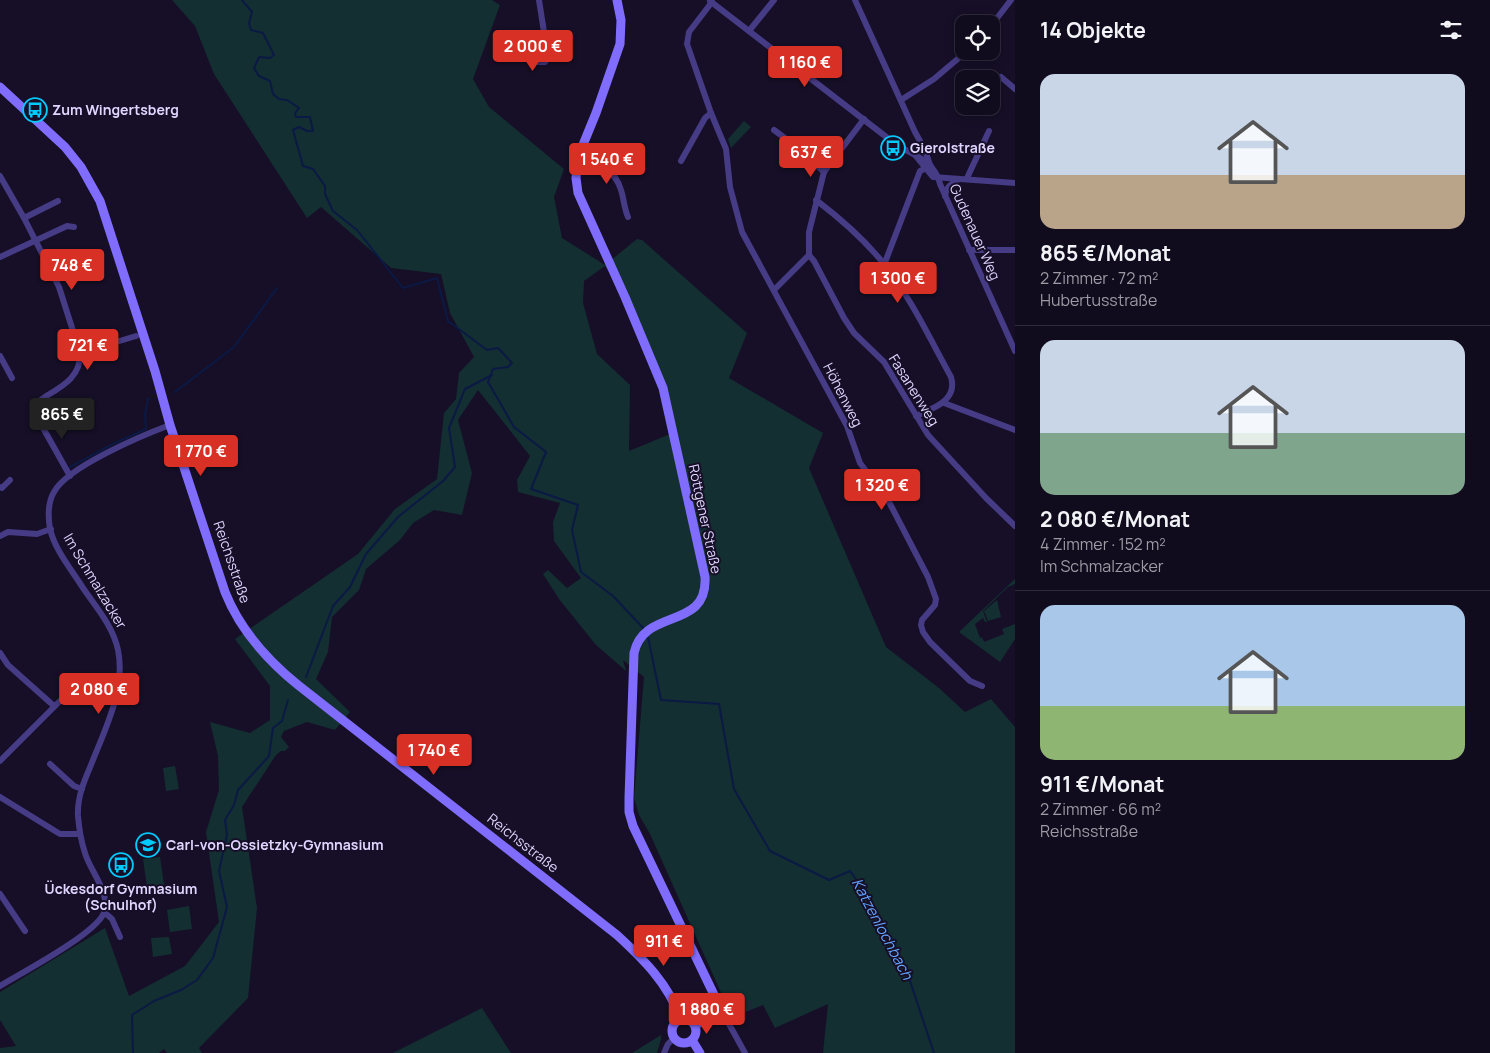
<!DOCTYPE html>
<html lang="de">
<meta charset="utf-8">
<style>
:root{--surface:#100b1d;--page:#191426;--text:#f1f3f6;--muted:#9c9ba4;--line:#302b3b;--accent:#d93025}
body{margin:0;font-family:Manrope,sans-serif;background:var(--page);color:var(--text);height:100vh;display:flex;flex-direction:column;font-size:19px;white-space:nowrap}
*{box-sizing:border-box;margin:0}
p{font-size:16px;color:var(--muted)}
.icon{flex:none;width:28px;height:28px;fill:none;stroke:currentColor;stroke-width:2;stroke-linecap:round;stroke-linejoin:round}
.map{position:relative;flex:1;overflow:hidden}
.panel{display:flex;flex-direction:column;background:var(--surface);width:475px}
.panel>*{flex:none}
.controls{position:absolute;left:955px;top:15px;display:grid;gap:10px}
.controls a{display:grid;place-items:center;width:45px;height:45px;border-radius:10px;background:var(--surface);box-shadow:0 2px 12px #0003,0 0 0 1px var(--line);font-size:25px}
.price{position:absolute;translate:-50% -42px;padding:0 11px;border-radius:5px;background:var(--accent);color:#fff;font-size:16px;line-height:32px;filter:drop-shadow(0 1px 2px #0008)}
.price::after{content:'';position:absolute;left:50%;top:30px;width:15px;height:11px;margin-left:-8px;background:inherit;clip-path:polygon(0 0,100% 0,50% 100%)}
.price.on{background:#222;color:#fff}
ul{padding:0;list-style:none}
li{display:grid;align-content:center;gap:10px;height:265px;padding:0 25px}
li+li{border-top:1px solid var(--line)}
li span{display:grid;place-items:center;height:155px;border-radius:15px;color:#555}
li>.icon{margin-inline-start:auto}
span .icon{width:90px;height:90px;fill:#fffc;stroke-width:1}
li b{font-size:21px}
h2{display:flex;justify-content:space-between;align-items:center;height:60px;padding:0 25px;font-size:21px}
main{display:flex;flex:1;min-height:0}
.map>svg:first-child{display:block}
.green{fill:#132f31;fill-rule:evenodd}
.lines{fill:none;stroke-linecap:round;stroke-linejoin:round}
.stream{stroke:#0b1945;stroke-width:2}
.street{stroke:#463b85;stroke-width:6}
.secondary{stroke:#806dfe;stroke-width:9}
.labels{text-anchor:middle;stroke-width:4;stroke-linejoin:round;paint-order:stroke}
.poi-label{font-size:14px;font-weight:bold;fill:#dfd5ff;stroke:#160f27;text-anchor:start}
.street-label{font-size:14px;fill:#dfd5ff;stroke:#160f27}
.water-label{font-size:15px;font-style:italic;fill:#64a6fe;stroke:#160f27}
</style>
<main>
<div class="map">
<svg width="1015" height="1053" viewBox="0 0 1015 1053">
<rect width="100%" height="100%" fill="#160f27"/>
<g class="green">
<path d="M 172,0 L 492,0 L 500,5 L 473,79 L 489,107 L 564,169 L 554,197 L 562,238 L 605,265 L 637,239 L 642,240 L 747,333 L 729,378 L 823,433 L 809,468 L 886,647 L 939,688 L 965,712 L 991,699 L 1015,727 L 1015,1053 L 823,1053 L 828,1004 L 775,1028 L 763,1005 L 733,1017 L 723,997 L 650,834 L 639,815 L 634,798 L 644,677 L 623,660 L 626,671 L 596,645 L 559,599 L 543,574 L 548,570 L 567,588 L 581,578 L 554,541 L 553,522 L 560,503 L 518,492 L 517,480 L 530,456 L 478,390 L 458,420 L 472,473 L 462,515 L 434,510 L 413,523 L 400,540 L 366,569 L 359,590 L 332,617 L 328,652 L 316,679 L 350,712 L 335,730 L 307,722 L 284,731 L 281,737 L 289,747 L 285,751 L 281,751 L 276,755 L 242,807 L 257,908 L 248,998 L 199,1048 L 202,1053 L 167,1053 L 164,1049 L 159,1053 L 0,1053 L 0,1048 L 16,1046 L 0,1020 L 0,992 L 105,928 L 129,996 L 185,966 L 219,922 L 206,832 L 219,790 L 218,756 L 210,722 L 250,733 L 270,720 L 270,686 L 235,639 L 358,554 L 395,509 L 437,479 L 444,413 L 456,399 L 459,373 L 474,357 L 450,313 L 441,274 L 391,268 L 321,207 L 307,218 L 214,74 L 195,26 ZM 605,266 L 625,294 L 675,432 L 629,451 L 630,385 L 597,354 L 583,303 L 584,281 Z"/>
<path d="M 744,121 L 751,127 L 731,148 L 728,139 Z"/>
<path d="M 1015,579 L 1015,584 L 1008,587 L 983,611 L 987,622 L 985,622 L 983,618 L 975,624 L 980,638 L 982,637 L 984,642 L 1004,634 L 1002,629 L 1015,624 L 1015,639 L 1000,662 L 959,632 Z"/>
<path d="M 997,600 L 1001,617 L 988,621 L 984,611 Z"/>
<path d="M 175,766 L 179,789 L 166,791 L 163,768 Z"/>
<path d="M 160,857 L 165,891 L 148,894 L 143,859 Z"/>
<path d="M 189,906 L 192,929 L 170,932 L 167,910 Z"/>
<path d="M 169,937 L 172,954 L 153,957 L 151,938 Z"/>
<path d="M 482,1008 L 511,1053 L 393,1053 Z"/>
<path d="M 661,1035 L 661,1039 L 657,1053 L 632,1053 Z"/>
</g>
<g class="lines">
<g class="stream">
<path d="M 242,0 L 252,12 L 249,23 L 251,30 L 263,33 L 274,55 L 270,58 L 259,57 L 254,68 L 259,76 L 270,81 L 273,94 L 279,99 L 287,100 L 299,108 L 295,113 L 296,117 L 310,117 L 313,131 L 307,131 L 299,127 L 293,130 L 303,166 L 313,169 L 325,186 L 325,194 L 333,211 L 357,230 L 403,288 L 437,278 L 448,321 L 487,350 L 498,348 L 512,363 L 508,367 L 493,369 L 488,382 L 514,427 L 546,452 L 531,489 L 578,505 L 572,530 L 581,572 L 613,596 L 645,630"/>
<path d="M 175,392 L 234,347 L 277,288"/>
<path d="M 70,467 L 113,444 L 146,429 L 145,415 L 148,398"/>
<path d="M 648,637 L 661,700 L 719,704 L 734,789 L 770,851 L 829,880 L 850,871 L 860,885 L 907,972 L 934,1053"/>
<path d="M 306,677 L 333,606 L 350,587 L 366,554 L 398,517 L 443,481 L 455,467 L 449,428 L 465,389 L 492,375"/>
<path d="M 133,1053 L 132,1015 L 154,1001 L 181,990 L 197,980 L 213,958 L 227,907 L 219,871 L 227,835 L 225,820 L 234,805 L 238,790 L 269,756 L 273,728 L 282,721 L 288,700"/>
</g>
<g class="street">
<path d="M 539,0 L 548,58 L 545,62 L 537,62 L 536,53 L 546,51"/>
<path d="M 855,0 L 915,132 L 925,150 L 930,165"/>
<path d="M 710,1 L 898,146 C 915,155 936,163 940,184 L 1015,351"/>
<path d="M 712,2 L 689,32 L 687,44 L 711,113 L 726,149 L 730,187 L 742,232 L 847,426 L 860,463 L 888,500 L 928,577 L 936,599 L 935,605 L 922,620 L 921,625 L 923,632 L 930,642 L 970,681 L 982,686"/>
<path d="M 991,26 L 1011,0"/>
<path d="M 749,31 L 774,0"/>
<path d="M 1001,77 L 1015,89"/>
<path d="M 901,100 L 934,79 L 967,51"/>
<path d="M 774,130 L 801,150 L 824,172"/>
<path d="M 916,156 L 933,177 L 1015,183"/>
<path d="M 578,157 C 597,163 615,169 621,190 C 624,199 624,208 628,217"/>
<path d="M 681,161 L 705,118 L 711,113"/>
<path d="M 0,176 L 24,218 L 59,287 L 80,353"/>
<path d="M 967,178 L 989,131"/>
<path d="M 945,196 C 946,187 952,183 959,179"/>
<path d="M 816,200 C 841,219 864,239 884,264 C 911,298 930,339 951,377 C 958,401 933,408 916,416"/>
<path d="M 24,218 L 58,201"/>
<path d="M 969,250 L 1015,250"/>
<path d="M 809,255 L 814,261 L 844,318 L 854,333 L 884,362 L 928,435 L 986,498 L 1015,526"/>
<path d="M 809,255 L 809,232 L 824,172 L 864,119"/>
<path d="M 0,257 L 67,226 L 74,227"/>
<path d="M 884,265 L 920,171 L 931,166"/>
<path d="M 774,290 L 809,255"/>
<path d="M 0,356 L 12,378"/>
<path d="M 944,403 L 1015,430"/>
<path d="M 70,476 L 38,419 C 37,413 35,408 38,403 C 41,399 44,398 48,395 C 65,385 81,375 80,353 L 136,336"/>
<path d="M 0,487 L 2,488 L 10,480"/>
<path d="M 0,536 L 8,532 L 37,534 L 51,529"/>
<path d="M 0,653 L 8,665 L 54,706"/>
<path d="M 0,761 L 71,690 L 76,680"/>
<path d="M 50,764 L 74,786 L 82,789"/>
<path d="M 0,797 L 60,834 L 80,834"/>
<path d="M 0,894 L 25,931"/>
<path d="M 104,912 L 112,919 L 120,937"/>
<path d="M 0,986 C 23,972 94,935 104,913 C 111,893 90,871 85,853 C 81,841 79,828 78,816 C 77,798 84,781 91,765 C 105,729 126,689 118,650 C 113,626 96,607 83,588 C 71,569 55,550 50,529 C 48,517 48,502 54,492 C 67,467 143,435 170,425"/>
<path d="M 715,1013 L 729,1024 L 745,1053"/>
<path d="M 664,1053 L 668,1044 L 674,1038"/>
</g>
<g class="secondary">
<path d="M 617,0 L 621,20 L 620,44 L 596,113 L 578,157 L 576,178 L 578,193 L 625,297 L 663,388 L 705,577 C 708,631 644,607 634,653 L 629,798 L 629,812 L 633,826 L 716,999 C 718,1015 707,1019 695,1025"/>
<path d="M 0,87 L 65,147 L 81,167 L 100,201 L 155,371 L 170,425 L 225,592 C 240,630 266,659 298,685 L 617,935 C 642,958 670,985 680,1019"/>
<circle cx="684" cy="1031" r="12"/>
<path d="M 692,1040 L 700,1053"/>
</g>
</g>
<defs>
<g id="bus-ring" transform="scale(1.25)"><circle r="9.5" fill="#160f27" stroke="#03cafd" stroke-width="1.5"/><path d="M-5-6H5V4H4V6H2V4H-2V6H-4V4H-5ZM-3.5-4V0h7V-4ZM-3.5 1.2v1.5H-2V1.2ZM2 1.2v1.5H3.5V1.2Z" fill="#03cafd"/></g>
<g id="school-ring" transform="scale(1.25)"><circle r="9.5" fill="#160f27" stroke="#03cafd" stroke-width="1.5"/><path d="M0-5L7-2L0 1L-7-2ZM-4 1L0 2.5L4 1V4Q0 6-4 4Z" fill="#03cafd"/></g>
</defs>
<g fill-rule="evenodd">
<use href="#bus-ring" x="35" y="110"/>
<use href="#bus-ring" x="893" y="148"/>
<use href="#school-ring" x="148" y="845"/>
<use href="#bus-ring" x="121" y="865"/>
</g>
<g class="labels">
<g class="poi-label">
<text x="52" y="115">Zum Wingertsberg</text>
<text x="910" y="153">Gierolstraße</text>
<text x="166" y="850">Carl-von-Ossietzky-Gymnasium</text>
<text x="121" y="894" text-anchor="middle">Ückesdorf Gymnasium<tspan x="121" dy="16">(Schulhof)</tspan></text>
</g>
<g class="street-label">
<text transform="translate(975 232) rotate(66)" y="5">Gudenauer Weg</text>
<text transform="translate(914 390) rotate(58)" y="5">Fasanenweg</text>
<text transform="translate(843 395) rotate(63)" y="5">Höhenweg</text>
<text transform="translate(705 519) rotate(78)" y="5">Röttgener Straße</text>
<text transform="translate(232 562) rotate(71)" y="5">Reichsstraße</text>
<text transform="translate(95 581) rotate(59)" y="5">Im Schmalzacker</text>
<text transform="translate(523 843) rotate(38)" y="5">Reichsstraße</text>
</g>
<g class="water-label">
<text transform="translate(882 929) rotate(62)" y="5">Katzenlochbach</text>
</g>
</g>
</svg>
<div class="controls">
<a><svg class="icon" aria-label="locate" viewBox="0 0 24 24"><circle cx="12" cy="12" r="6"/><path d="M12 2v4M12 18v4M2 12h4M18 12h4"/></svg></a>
<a><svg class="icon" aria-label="layers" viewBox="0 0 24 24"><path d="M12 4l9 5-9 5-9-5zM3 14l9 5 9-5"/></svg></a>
</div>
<b class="price" style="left:533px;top:72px">2 000 €</b>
<b class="price" style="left:805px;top:88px">1 160 €</b>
<b class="price" style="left:811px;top:178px">637 €</b>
<b class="price" style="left:607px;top:185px">1 540 €</b>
<b class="price" style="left:72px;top:291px">748 €</b>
<b class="price" style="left:898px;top:304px">1 300 €</b>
<b class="price" style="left:88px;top:371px">721 €</b>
<b class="price on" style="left:62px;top:440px">865 €</b>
<b class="price" style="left:201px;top:477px">1 770 €</b>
<b class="price" style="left:882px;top:511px">1 320 €</b>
<b class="price" style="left:99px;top:715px">2 080 €</b>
<b class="price" style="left:434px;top:776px">1 740 €</b>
<b class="price" style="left:664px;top:967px">911 €</b>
<b class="price" style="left:707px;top:1035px">1 880 €</b>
</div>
<section class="panel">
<h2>14 Objekte<svg class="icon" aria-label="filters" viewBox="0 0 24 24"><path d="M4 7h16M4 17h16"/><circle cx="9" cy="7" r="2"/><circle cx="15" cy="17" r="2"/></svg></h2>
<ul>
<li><span style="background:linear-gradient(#c9d6e8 65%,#b9a48a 0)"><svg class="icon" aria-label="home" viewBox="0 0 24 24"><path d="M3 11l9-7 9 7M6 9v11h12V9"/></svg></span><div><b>865 €/Monat</b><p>2 Zimmer · 72 m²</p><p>Hubertusstraße</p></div></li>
<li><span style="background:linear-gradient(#c9d6e8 60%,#7fa58c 0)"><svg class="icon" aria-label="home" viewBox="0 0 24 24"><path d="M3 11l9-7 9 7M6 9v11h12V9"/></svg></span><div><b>2 080 €/Monat</b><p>4 Zimmer · 152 m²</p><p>Im Schmalzacker</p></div></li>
<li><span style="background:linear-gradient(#a9c7e8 65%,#8fb573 0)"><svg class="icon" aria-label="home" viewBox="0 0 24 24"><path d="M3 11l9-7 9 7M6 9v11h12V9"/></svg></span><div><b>911 €/Monat</b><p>2 Zimmer · 66 m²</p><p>Reichsstraße</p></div></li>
</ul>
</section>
</main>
